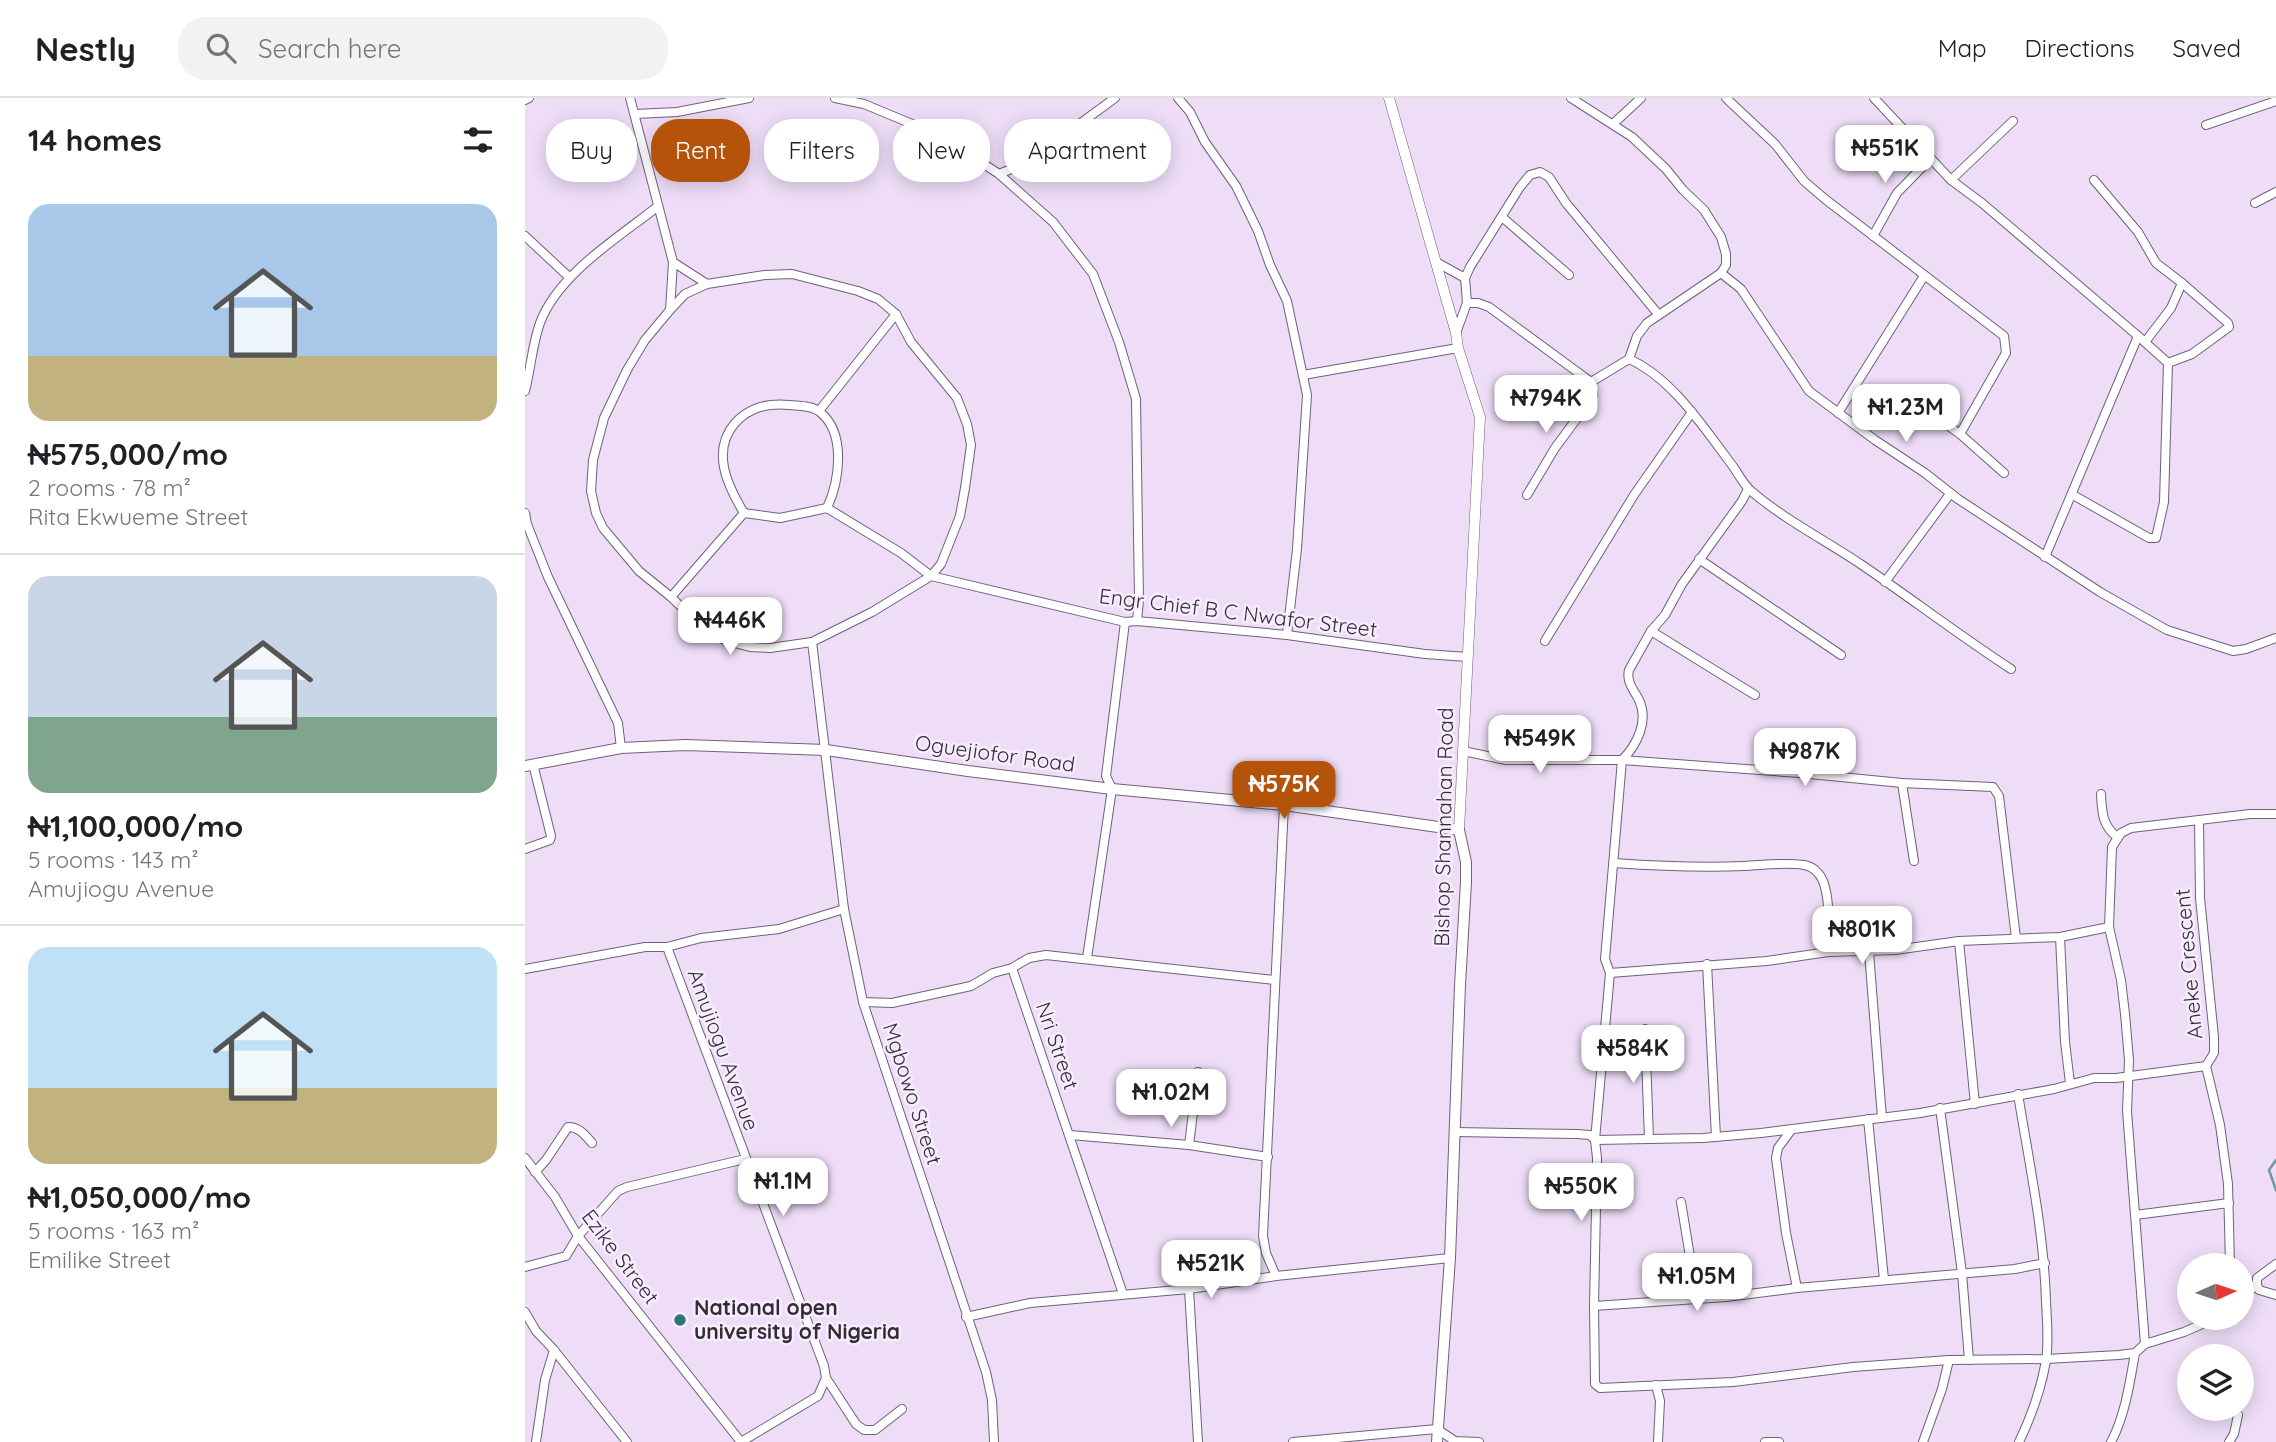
<!DOCTYPE html>
<meta charset="utf-8">
<style>
:root{--surface:#fff;--page:#f2f2f2;--text:#202124;--muted:#757577;--line:#e0e0e0;--accent:#b45309}
body{margin:0;font-family:Quicksand,sans-serif;background:var(--page);color:var(--text);height:100vh;display:flex;flex-direction:column;font-size:26px;white-space:nowrap}
*{box-sizing:border-box;margin:0}
p{font-size:23px;color:var(--muted)}
.icon{flex:none;width:38px;height:38px;fill:none;stroke:currentColor;stroke-width:2;stroke-linecap:round;stroke-linejoin:round}
.map{position:relative;flex:1;overflow:hidden}
.side{display:flex;flex-direction:column;background:var(--surface);width:525px}
.side>*{flex:none}
.guide{position:absolute;left:21px;top:21px;width:665px;height:63px;display:flex;gap:14px}
.needle{width:46px;rotate:87deg}
.buttons{position:absolute;left:1652px;top:1155px;display:grid;gap:14px}
.buttons a{display:grid;place-items:center;width:77px;height:77px;border-radius:50%;background:var(--surface);box-shadow:0 4px 18px #0003;font-size:35px}
.price{position:absolute;translate:-50% -60px;padding:0 16px;border-radius:14px;background:#fff;color:#222;font-size:23px;line-height:46px;filter:drop-shadow(0 2px 4px #0008)}
.price::after{content:'';position:absolute;left:50%;top:42px;width:21px;height:16px;margin-left:-10px;background:inherit;clip-path:polygon(0 0,100% 0,50% 100%)}
.price.on{background:var(--accent);color:#fff}
ul{padding:0;list-style:none}
li{display:grid;align-content:center;gap:14px;height:371px;padding:0 28px}
li+li{border-top:2px solid var(--line)}
li span{display:grid;place-items:center;height:217px;border-radius:21px;color:#555}
li>.icon{margin-inline-start:auto}
span .icon{width:126px;height:126px;fill:#fffc;stroke-width:1}
li b{font-size:30px}
h2{display:flex;justify-content:space-between;align-items:center;height:84px;padding:0 28px;font-size:30px}
.tag{padding:0 24px;border-radius:28px;background:var(--surface);box-shadow:0 4px 18px #0003;font-size:24px;line-height:63px}
.tag.on{background:var(--accent);color:#fff}
header{display:flex;align-items:center;gap:42px;box-sizing:border-box;height:98px;padding:0 35px;background:var(--surface);border-bottom:2px solid var(--line)}
header strong{font-size:33px}
nav{display:flex;gap:38px;margin-inline-start:auto;font-size:24px}
.search{width:490px;height:63px;background:var(--page);display:flex;align-items:center;gap:18px;box-sizing:border-box;padding:0 24px;border-radius:28px;color:var(--muted);font-size:26px}
main{display:flex;flex:1;min-height:0}
.map>svg:first-child{display:block}
.lines{fill:none;stroke-linecap:round;stroke-linejoin:round}
.stream{stroke:#7098a2;stroke-width:2.5}
.minor-casing{stroke:#706078;stroke-width:10}
.tertiary-casing{stroke:#706078;stroke-width:11}
.secondary-casing{stroke:#706078;stroke-width:12}
.minor{stroke:#fff;stroke-width:8}
.tertiary{stroke:#fff;stroke-width:10}
.secondary{stroke:#fff;stroke-width:10}
.poi-dot{fill:#2c7677;stroke:#f8edfe;stroke-width:2.5}
.labels{text-anchor:middle;stroke-width:5;stroke-linejoin:round;paint-order:stroke}
.street-label{font-size:21px;fill:#322c36;stroke:#f8edfe}
.poi-label{font-size:21px;font-weight:bold;fill:#322c36;stroke:#f8edfe;text-anchor:start}
</style>
<header>
<strong>Nestly</strong>
<div class="search"><svg class="icon" aria-label="search" viewBox="0 0 24 24"><circle cx="10" cy="10" r="6"/><path d="M15 15l6 6"/></svg>Search here</div>
<nav><a>Map</a><a>Directions</a><a>Saved</a></nav>
</header>
<main>
<section class="side">
<h2>14 homes<svg class="icon" aria-label="filters" viewBox="0 0 24 24"><path d="M4 7h16M4 17h16"/><circle cx="9" cy="7" r="2"/><circle cx="15" cy="17" r="2"/></svg></h2>
<ul>
<li><span style="background:linear-gradient(#a9c7e8 70%,#c2b280 0)"><svg class="icon" aria-label="home" viewBox="0 0 24 24"><path d="M3 11l9-7 9 7M6 9v11h12V9"/></svg></span><div><b>₦575,000/mo</b><p>2 rooms · 78 m²</p><p>Rita Ekwueme Street</p></div></li>
<li><span style="background:linear-gradient(#c9d6e8 65%,#7fa58c 0)"><svg class="icon" aria-label="home" viewBox="0 0 24 24"><path d="M3 11l9-7 9 7M6 9v11h12V9"/></svg></span><div><b>₦1,100,000/mo</b><p>5 rooms · 143 m²</p><p>Amujiogu Avenue</p></div></li>
<li><span style="background:linear-gradient(#bfe0f5 65%,#c2b280 0)"><svg class="icon" aria-label="home" viewBox="0 0 24 24"><path d="M3 11l9-7 9 7M6 9v11h12V9"/></svg></span><div><b>₦1,050,000/mo</b><p>5 rooms · 163 m²</p><p>Emilike Street</p></div></li>
</ul>
</section>
<div class="map">
<svg width="1751" height="1344" viewBox="0 0 1751 1344">
<rect width="100%" height="100%" fill="#efddf8"/>
<g class="lines">
<path class="stream" d="M 1751,1062 L 1744,1072 L 1751,1092"/>
<g class="minor-casing">
<g id="minor">
<path d="M 105,0 L 148,164 L 145,212 L 120,242 L 102,272 L 79,320 L 68,362 L 66,393 L 71,415 L 78,430 L 114,473 L 146,499 L 179,531 L 202,543 L 225,549 L 245,550 L 287,544 L 347,514 L 406,478 L 416,466 L 435,418 L 440,390 L 446,347 L 442,326 L 432,300 L 386,244 L 371,216 L 353,201 L 333,193 L 267,176 L 240,177 L 182,186 L 148,164"/>
<path d="M 310,0 L 339,6 L 416,38 L 474,76 L 528,124 L 568,176 L 594,244 L 611,301 L 614,502 L 612,523"/>
<path d="M 653,0 L 665,14 L 680,44 L 711,88 L 733,133 L 745,167 L 762,203 L 782,297 L 772,451 L 762,537"/>
<path d="M 1046,0 L 1107,39 L 1141,71 L 1158,92 L 1179,112 L 1196,139 L 1201,156 L 1201,167 L 1196,175 L 1122,225 L 1112,238 L 1104,261 L 1066,284"/>
<path d="M 1201,0 L 1250,46 L 1279,83 L 1300,101 L 1479,238 L 1481,255 L 1435,336"/>
<path d="M 1349,0 L 1426,82 L 1457,105 L 1613,238 L 1520,459"/>
<path d="M 0,2 L 4,0"/>
<path d="M 110,16 L 152,14 L 224,0"/>
<path d="M 1088,26 L 1116,0"/>
<path d="M 1681,27 L 1751,3"/>
<path d="M 474,76 L 501,65 L 590,0"/>
<path d="M 1426,82 L 1488,23"/>
<path d="M 1569,82 L 1613,134 L 1631,165 L 1657,185 L 1703,225 L 1704,229 L 1667,256 L 1643,265"/>
<path d="M 1730,105 L 1751,94"/>
<path d="M 977,119 L 1044,177"/>
<path d="M 0,138 L 44,179"/>
<path d="M 1348,138 L 1372,95 L 1406,60"/>
<path d="M 911,164 L 940,180"/>
<path d="M 1196,175 L 1216,191 L 1284,293 L 1350,342 L 1400,375 L 1433,401 L 1575,494 L 1642,532 L 1708,553 L 1721,551 L 1751,540"/>
<path d="M 942,205 L 953,205 L 964,209 L 1066,284 L 1068,297 L 1064,304 L 1030,350 L 1002,397"/>
<path d="M 145,212 L 160,196 L 182,186"/>
<path d="M 931,235 L 942,205 L 940,180 L 945,169 L 995,89 L 1005,77 L 1015,74 L 1024,79 L 1041,105 L 1133,216"/>
<path d="M 1620,244 L 1646,210 L 1657,185"/>
<path d="M 1104,261 C 1147,280 1179,330 1207,367 C 1213,375 1218,386 1226,393 C 1260,422 1300,442 1337,467 C 1387,501 1435,538 1486,571"/>
<path d="M 778,277 L 933,250"/>
<path d="M 0,293 C 6,270 7,247 15,225 C 33,176 93,140 132,109"/>
<path d="M 1379,297 L 1435,336 L 1479,375"/>
<path d="M 294,313 L 371,216"/>
<path d="M 1313,315 L 1399,178"/>
<path d="M 1548,397 L 1624,440 L 1631,440 L 1639,404 L 1643,265 L 1613,238"/>
<path d="M 0,415 L 2,426 L 23,479 L 93,625 L 96,650"/>
<path d="M 219,415 C 202,387 186,353 210,325 C 225,309 242,305 264,307 C 273,308 287,307 295,314 C 322,336 314,384 302,410"/>
<path d="M 1174,461 L 1316,557"/>
<path d="M 1360,484 L 1425,396"/>
<path d="M 146,499 L 219,415 L 255,420 L 302,410 L 376,455 L 406,478 L 600,524 L 612,523 L 762,537 L 900,556 L 943,559"/>
<path d="M 1126,533 L 1230,597"/>
<path d="M 1020,543 L 1109,397 L 1167,314"/>
<path d="M 287,544 L 319,811 L 338,904 L 461,1274 L 467,1302 L 469,1344"/>
<path d="M 938,653 L 981,662 L 1097,662 L 1275,675 L 1377,685 L 1468,689 L 1474,698 L 1491,840"/>
<path d="M 1097,662 L 1080,861 L 1085,875 L 1070,1042 L 1072,1060 L 1069,1208 L 1070,1286 L 1075,1290 L 1208,1284 L 1328,1269 L 1424,1262 L 1521,1261 L 1594,1257 L 1610,1255 L 1620,1246 L 1659,1234 L 1675,1227 L 1686,1220"/>
<path d="M 1097,662 C 1112,647 1124,623 1114,602 C 1109,592 1101,584 1104,572 L 1126,533 L 1140,517 L 1157,486 L 1217,403 L 1223,391"/>
<path d="M 1377,685 L 1389,763"/>
<path d="M 1576,696 C 1577,714 1577,727 1592,739"/>
<path d="M 1674,723 L 1675,800 L 1689,939 L 1689,955 L 1681,968"/>
<path d="M 0,751 L 25,742 L 26,738 L 8,666"/>
<path d="M 1089,765 C 1132,768 1176,770 1219,768 C 1239,767 1259,764 1279,767 C 1285,768 1289,770 1293,775 C 1307,790 1303,834 1303,854"/>
<path d="M 1535,839 L 1540,944 L 1545,985"/>
<path d="M 1434,843 L 1450,1006"/>
<path d="M 142,849 L 299,1268 L 301,1280 L 293,1298 L 216,1344"/>
<path d="M 1344,854 L 1357,1020"/>
<path d="M 562,860 L 587,691 L 581,678 L 600,524"/>
<path d="M 1182,866 L 1191,1039"/>
<path d="M 487,870 L 598,1196"/>
<path d="M 0,871 L 120,849 L 142,849 L 176,840 L 254,831 L 319,811"/>
<path d="M 1085,875 L 1242,863 L 1303,854 L 1370,852 L 1434,843 L 1535,839 L 1584,829"/>
<path d="M 338,904 L 367,905 L 446,888 L 468,875 L 487,870 L 504,860 L 521,857 L 749,882"/>
<path d="M 1120,931 L 1124,1041"/>
<path d="M 1681,968 L 1695,1027 L 1703,1086 L 1705,1167"/>
<path d="M 1493,996 C 1504,1065 1519,1133 1521,1204 C 1522,1223 1524,1243 1521,1263 C 1516,1291 1506,1319 1494,1344"/>
<path d="M 1415,1010 L 1437,1175 L 1444,1262"/>
<path d="M 1343,1021 L 1359,1181"/>
<path d="M 1267,1031 L 1253,1050 L 1251,1060 L 1261,1135 L 1272,1190"/>
<path d="M 930,1034 L 1052,1036 L 1065,1037 L 1070,1042 L 1178,1040 L 1236,1035 L 1395,1015 L 1529,991 L 1569,980 L 1591,980 L 1681,968"/>
<path d="M 545,1037 L 664,1047 L 743,1059"/>
<path d="M 664,1047 L 673,974"/>
<path d="M 0,1060 L 30,1099 L 53,1138 L 216,1344"/>
<path d="M 10,1074 L 21,1062 L 43,1029 C 54,1029 60,1037 67,1045"/>
<path d="M 1156,1104 L 1172,1201"/>
<path d="M 1610,1117 L 1704,1105"/>
<path d="M 0,1169 L 41,1158 L 53,1138 L 93,1093 L 102,1089 L 220,1061"/>
<path d="M 751,1178 L 741,1155 L 738,1138 L 759,707"/>
<path d="M 1732,1187 L 1734,1192 L 1751,1197"/>
<path d="M 664,1191 L 673,1344"/>
<path d="M 1717,1198 L 1732,1187 L 1732,1180 L 1751,1166"/>
<path d="M 1069,1208 L 1201,1199 L 1272,1190 L 1490,1171 L 1520,1165"/>
<path d="M 0,1214 L 11,1233 L 29,1252 L 102,1344"/>
<path d="M 441,1219 L 505,1205 L 664,1191 L 751,1178 L 925,1160"/>
<path d="M 1620,1246 L 1602,1013 L 1604,962 L 1600,916 L 1596,882 L 1584,829 L 1587,749 L 1596,735 L 1606,730 L 1725,716 L 1751,716"/>
<path d="M 301,1280 L 331,1326 L 339,1332 L 350,1332 L 377,1311"/>
<path d="M 1131,1287 L 1135,1303 L 1133,1344"/>
<path d="M 11,1344 L 20,1282 L 29,1252"/>
<path d="M 768,1344 L 912,1331 L 930,1343 L 954,1344"/>
<path d="M 1240,1344 L 1254,1344"/>
<path d="M 1398,1344 L 1417,1291 L 1424,1262"/>
<path d="M 1586,1344 C 1600,1318 1605,1284 1610,1255"/>
<path d="M 1704,1344 L 1709,1336 L 1713,1317"/>
</g>
</g>
<g class="tertiary-casing">
<path id="tertiary" d="M 864,0 L 931,235 L 933,250 L 955,319 L 934,732"/>
</g>
<g class="secondary-casing">
<path id="secondary" d="M 0,668 L 96,650 L 160,647 L 301,652 L 443,673 L 587,691 L 759,707 L 934,732 L 941,764 L 941,784 L 935,887 L 925,1160 L 912,1344"/>
</g>
<use href="#minor" class="minor"/>
<use href="#tertiary" class="tertiary"/>
<use href="#secondary" class="secondary"/>
</g>
<circle class="poi-dot" cx="155" cy="1222" r="7"/>
<g class="labels">
<g class="street-label">
<text transform="translate(713 515) rotate(7)" y="7">Engr Chief B C Nwafor Street</text>
<text transform="translate(470 656) rotate(8)" y="7">Oguejiofor Road</text>
<text transform="translate(919 729) rotate(-89)" y="7">Bishop Shannahan Road</text>
<text transform="translate(1664 866) rotate(-95)" y="7">Aneke Crescent</text>
<text transform="translate(532 948) rotate(71)" y="7">Nri Street</text>
<text transform="translate(198 952) rotate(70)" y="7">Amujiogu Avenue</text>
<text transform="translate(387 996) rotate(72)" y="7">Mgbowo Street</text>
<text transform="translate(95 1159) rotate(53)" y="7">Ezike Street</text>
</g>
<g class="poi-label">
<text x="169" y="1217">National open<tspan x="169" dy="24">university of Nigeria</tspan></text>
</g>
</g>
</svg>
<div class="buttons">
<a><svg class="needle" viewBox="-14 -14 28 28"><path d="M0-13l5 13h-10z" fill="#e53935"/><path d="M0 13l5-13h-10z" fill="#757577"/></svg></a>
<a><svg class="icon" aria-label="layers" viewBox="0 0 24 24"><path d="M12 4l9 5-9 5-9-5zM3 14l9 5 9-5"/></svg></a>
</div>
<b class="price" style="left:1360px;top:87px">₦551K</b>
<b class="price" style="left:1021px;top:337px">₦794K</b>
<b class="price" style="left:1381px;top:346px">₦1.23M</b>
<b class="price" style="left:205px;top:559px">₦446K</b>
<b class="price" style="left:1015px;top:677px">₦549K</b>
<b class="price" style="left:1280px;top:690px">₦987K</b>
<b class="price on" style="left:759px;top:723px">₦575K</b>
<b class="price" style="left:1337px;top:868px">₦801K</b>
<b class="price" style="left:1108px;top:987px">₦584K</b>
<b class="price" style="left:646px;top:1031px">₦1.02M</b>
<b class="price" style="left:258px;top:1120px">₦1.1M</b>
<b class="price" style="left:1056px;top:1125px">₦550K</b>
<b class="price" style="left:686px;top:1202px">₦521K</b>
<b class="price" style="left:1172px;top:1215px">₦1.05M</b>
<div class="guide">
<a class="tag">Buy</a>
<a class="tag on">Rent</a>
<a class="tag">Filters</a>
<a class="tag">New</a>
<a class="tag">Apartment</a>
</div>
</div>
</main>
